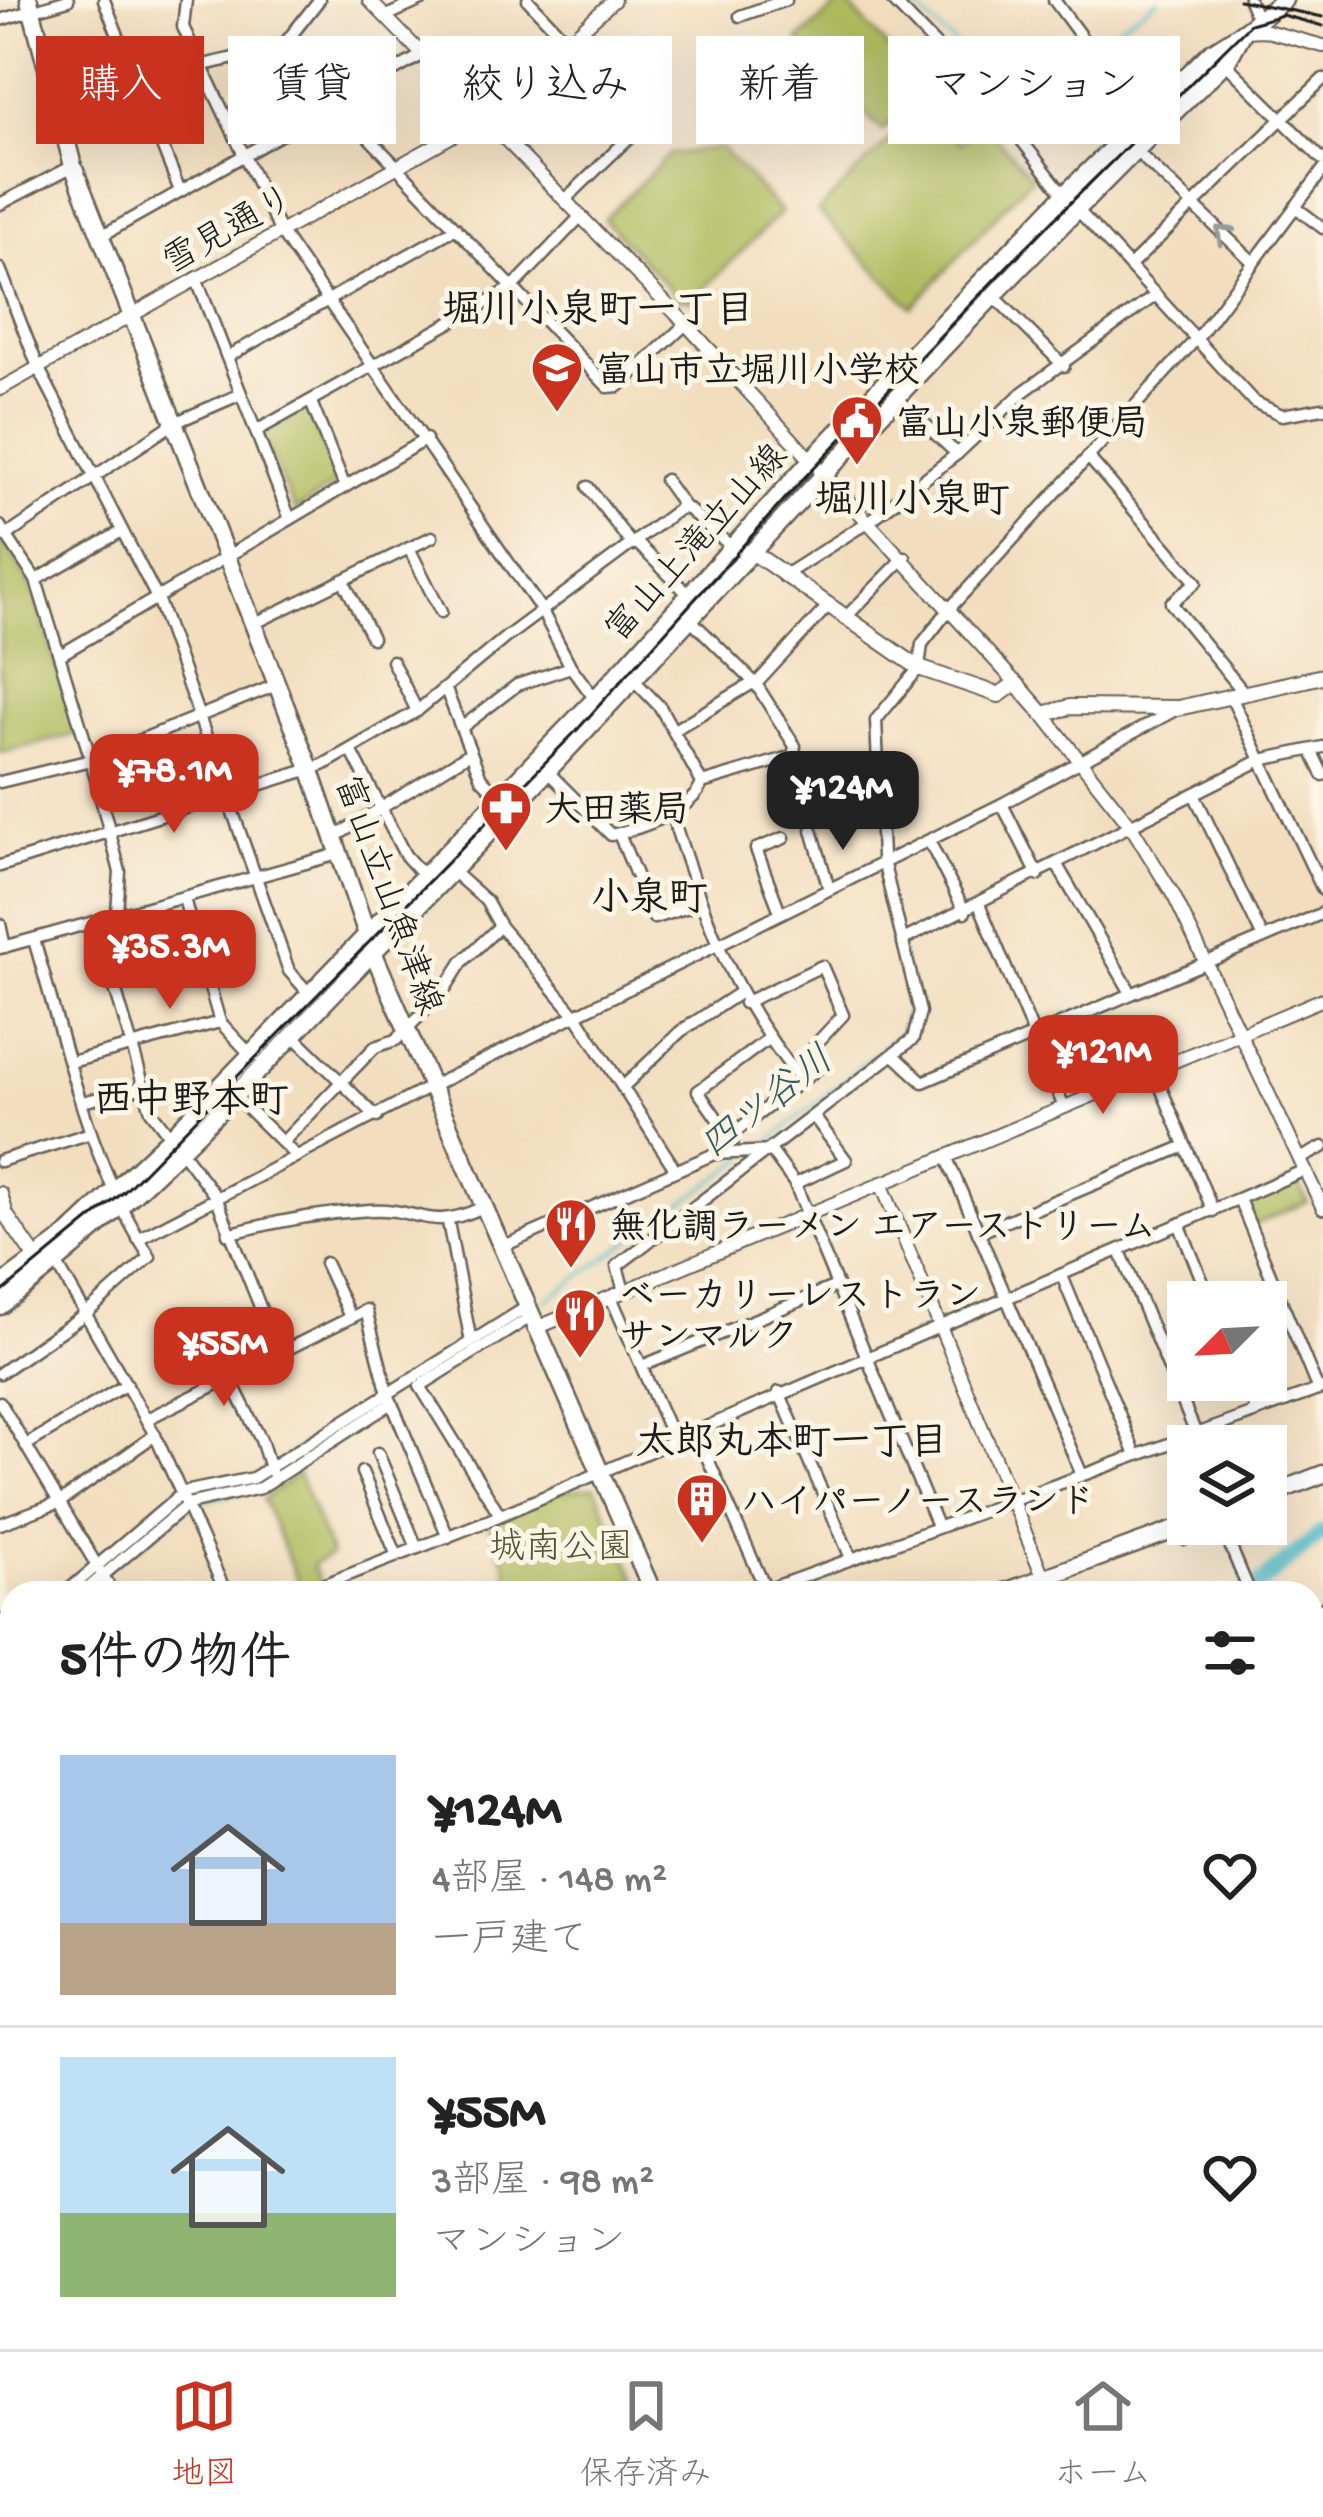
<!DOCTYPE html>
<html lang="ja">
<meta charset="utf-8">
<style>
:root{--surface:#fff;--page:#f2f2f2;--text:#222;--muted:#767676;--line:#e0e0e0;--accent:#c8321e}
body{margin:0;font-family:"Gochi Hand","Klee One",sans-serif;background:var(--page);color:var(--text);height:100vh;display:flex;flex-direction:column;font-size:45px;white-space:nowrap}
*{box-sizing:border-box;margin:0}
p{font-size:39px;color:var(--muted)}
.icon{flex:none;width:66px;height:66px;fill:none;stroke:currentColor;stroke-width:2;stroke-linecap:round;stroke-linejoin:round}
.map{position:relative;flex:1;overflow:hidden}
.details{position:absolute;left:0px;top:1581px;width:1323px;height:768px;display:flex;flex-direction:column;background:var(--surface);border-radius:36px 36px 0 0;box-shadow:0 12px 48px #0002}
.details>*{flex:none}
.top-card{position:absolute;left:36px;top:36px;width:1251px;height:108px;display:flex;gap:24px}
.needle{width:78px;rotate:246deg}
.controls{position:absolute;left:1167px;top:1281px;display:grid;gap:24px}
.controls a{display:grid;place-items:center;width:120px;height:120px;border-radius:0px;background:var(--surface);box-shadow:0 12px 48px #0002;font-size:60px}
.price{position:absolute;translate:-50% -102px;padding:0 27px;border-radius:24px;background:var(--accent);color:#fff;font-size:39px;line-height:78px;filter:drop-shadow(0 3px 6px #0008)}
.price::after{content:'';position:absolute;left:50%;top:72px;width:36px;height:27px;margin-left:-18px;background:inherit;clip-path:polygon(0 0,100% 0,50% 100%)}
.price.selected{background:#222;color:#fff}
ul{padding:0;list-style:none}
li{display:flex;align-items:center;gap:36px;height:300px;padding:0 60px}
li+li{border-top:3px solid var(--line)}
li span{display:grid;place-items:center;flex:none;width:336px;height:240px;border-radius:0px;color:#555}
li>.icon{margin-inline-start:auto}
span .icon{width:144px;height:144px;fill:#fffc;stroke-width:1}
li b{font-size:51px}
h2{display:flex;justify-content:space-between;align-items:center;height:144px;padding:0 60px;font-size:51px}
.tag{padding:0 42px;border-radius:0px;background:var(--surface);box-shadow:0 12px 48px #0002;font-size:42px;line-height:108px}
.tag.selected{background:var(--accent);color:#fff}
.tab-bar{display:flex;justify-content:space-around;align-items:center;height:168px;border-top:3px solid var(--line);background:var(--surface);font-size:33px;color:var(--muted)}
.tab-bar a{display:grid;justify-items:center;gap:6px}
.tab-bar .selected{color:var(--accent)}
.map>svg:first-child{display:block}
.green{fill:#aebb5d;stroke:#656c3c;stroke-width:3}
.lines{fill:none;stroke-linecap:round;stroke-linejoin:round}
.stream{stroke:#4fbcc9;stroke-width:3}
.river{stroke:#4fbcc9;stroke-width:16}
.minor-casing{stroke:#676055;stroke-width:15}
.tertiary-casing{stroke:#676055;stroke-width:16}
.secondary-casing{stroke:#676055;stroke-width:18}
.primary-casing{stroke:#676055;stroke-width:21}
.trunk-casing{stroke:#676055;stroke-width:21}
.minor{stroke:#fff;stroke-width:10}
.tertiary{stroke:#fff;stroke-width:12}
.secondary{stroke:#fff;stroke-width:14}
.primary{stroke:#fff;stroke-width:16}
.trunk{stroke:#fff;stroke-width:16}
.tram{stroke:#1c1c1c;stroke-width:3}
.rail{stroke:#1c1c1c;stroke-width:3}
.oneway{stroke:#999}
.labels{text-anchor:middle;stroke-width:10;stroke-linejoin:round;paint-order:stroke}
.street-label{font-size:36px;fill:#1c1c1c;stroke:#fcf5e5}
.poi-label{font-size:36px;font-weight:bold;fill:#1c1c1c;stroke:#fcf5e5;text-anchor:start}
.park-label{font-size:36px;fill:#4f5433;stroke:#fcf5e5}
.neighbourhood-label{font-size:39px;font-weight:bold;fill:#1c1c1c;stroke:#fcf5e5}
.water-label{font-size:39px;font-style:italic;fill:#305c61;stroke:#fcf5e5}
</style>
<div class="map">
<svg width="1323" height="2349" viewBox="0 0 1323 2349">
<rect width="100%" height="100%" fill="#fcf5e5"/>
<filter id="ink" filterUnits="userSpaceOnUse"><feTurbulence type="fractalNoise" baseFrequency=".00833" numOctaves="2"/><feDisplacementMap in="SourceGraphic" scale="24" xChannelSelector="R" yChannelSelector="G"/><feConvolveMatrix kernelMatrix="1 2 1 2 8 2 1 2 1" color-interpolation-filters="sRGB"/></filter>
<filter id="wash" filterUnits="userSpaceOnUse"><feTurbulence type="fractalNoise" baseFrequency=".004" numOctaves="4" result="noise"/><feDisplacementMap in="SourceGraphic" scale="48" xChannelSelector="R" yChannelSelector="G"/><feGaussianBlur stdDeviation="2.7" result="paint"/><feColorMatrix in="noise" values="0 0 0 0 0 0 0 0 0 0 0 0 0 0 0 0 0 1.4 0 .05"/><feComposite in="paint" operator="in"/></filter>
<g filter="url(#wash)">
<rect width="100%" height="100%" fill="#f2debf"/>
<g class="green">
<path d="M 844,0 L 926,89 L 882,131 L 798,40 Z"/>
<path d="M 925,105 L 960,143 L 982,122 L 1032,177 L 912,307 L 818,211 Z"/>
<path d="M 721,148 L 781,212 L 693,300 L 679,299 L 604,219 L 670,154 Z"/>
<path d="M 306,409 L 340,481 L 295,511 L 261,434 Z"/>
<path d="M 0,535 L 32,588 L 78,734 L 0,753 Z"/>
<path d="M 1297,1180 L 1307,1202 L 1254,1225 L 1244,1203 Z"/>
<path d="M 298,1474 L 331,1555 L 312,1565 L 321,1585 L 302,1592 L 263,1499 Z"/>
<path d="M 595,1487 L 642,1593 L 512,1593 L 505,1560 L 487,1521 L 554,1492 Z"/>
</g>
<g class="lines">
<g class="stream">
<path d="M 907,0 L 967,55 L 1003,101 L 1086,49"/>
<path d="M 1094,43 L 1158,0"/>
<path d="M 764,1146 L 901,1032 L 908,1005 L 900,952"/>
<path d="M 545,1301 L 746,1158"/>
<path d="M 1311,2324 L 1323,2319"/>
<path d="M 1248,2349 L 1281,2337"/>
</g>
<g class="river">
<path d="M 139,1539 L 189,1497 L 259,1482 L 353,1421"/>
<path d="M 1249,1593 L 1323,1532"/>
<path d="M 284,2337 L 290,2349"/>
<path d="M 619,2349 L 627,2337"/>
</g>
</g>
</g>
<g filter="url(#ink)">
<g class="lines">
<g class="minor-casing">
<g id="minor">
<path d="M 104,0 L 180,191"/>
<path d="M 186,0 L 183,27 L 280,231 L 542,611 L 571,667 L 595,699"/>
<path d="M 528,0 L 644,123 L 565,200"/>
<path d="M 892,0 L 998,110 L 1064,195 L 1254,402 L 1282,415 L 1323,408"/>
<path d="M 1054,0 L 1085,42 L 1152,109"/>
<path d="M 1249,0 L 1258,21"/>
<path d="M 386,16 L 422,0"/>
<path d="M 740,16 L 786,0"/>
<path d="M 0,20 L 68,0"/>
<path d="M 282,47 L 608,387 L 619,386 L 686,324"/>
<path d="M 1225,63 L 1323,160"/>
<path d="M 56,99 L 282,47 L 319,0"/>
<path d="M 1136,151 L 1253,262"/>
<path d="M 0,204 L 73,166"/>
<path d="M 1295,207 L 1323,228"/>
<path d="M 101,236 L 422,55"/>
<path d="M 1131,265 L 1323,79"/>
<path d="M 0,269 L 38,367 L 157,598 L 289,971 L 308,992"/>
<path d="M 196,278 L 290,519"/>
<path d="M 993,295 L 1064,366"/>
<path d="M 227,357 L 456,228"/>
<path d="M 896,397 L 957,454"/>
<path d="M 311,402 L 345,487"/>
<path d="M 256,431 L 512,288 L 580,217"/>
<path d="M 1090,459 L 1196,582 L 1171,603 L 1245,694"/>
<path d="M 665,480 L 685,508"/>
<path d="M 588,487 L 632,545"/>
<path d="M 0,526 L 36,580 L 91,760 L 120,872 L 112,978 L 151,1111 L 216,1197 L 279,1354"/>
<path d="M 6,536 L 174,423 L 241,394"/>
<path d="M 636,542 L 690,596"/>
<path d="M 409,548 L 441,612"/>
<path d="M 783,576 L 871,520 L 957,454 L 1023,392 L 1156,295"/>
<path d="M 36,580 L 122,531"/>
<path d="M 343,580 L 372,638"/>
<path d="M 690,619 L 756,684 L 795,746 L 793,756 L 702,783"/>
<path d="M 844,619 L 905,557"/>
<path d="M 253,624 L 432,537"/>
<path d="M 60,655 L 426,439"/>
<path d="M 392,661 L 417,711"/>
<path d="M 756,684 L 827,607"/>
<path d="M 446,690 L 481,778 L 500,798"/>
<path d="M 1231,697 L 1323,890"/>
<path d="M 461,728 L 517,685 L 571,667"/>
<path d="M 674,730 L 753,683"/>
<path d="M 351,750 L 405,855 L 423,875"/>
<path d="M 1311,750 L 1323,775"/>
<path d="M 548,772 L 611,835 C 639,829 693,811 702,783 L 660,707 L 634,680"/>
<path d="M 0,782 L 91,760 L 276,685"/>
<path d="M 1194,794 L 1263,938"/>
<path d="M 1002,804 L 1038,875"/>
<path d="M 671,813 C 707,922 728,990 802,1081"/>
<path d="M 812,830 L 829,889"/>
<path d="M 619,834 L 654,918 L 701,903"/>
<path d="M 333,838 L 470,753"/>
<path d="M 929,841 L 965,912"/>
<path d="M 1057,865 L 1131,993"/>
<path d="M 0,866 L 323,765 L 417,711 L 505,638 L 680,508 L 688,509 L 733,548"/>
<path d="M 452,871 L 486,901 L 500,926"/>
<path d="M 184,899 L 220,1022 L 249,1053"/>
<path d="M 980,906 L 1064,1107"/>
<path d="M 780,912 L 756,849 L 784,838"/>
<path d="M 0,924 L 5,947"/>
<path d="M 905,939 L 1261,760 L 1323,747"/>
<path d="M 0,948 L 338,854"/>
<path d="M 292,1034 L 377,1117"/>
<path d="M 896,1057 L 923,1082 L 1323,913"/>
<path d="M 71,1062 L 220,1022"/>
<path d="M 1153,1069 L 1213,1211"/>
<path d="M 624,1086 L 681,1031 L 739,993"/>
<path d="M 233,1094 L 296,1156"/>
<path d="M 82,1102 L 144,1087"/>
<path d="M 731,1135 L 820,1067 L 815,1045 L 843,1015 L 822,966 L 744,1003"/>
<path d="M 733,1141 L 698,1091 L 768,1039"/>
<path d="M 283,1142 L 375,1047 L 396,1040 L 443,992 L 462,962 L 500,926 L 578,1018 L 675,1169"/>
<path d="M 946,1156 L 1082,1475"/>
<path d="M 1300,1159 L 1323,1147"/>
<path d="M 0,1161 L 91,1133"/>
<path d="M 795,1184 L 846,1160 L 815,1118"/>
<path d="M 1239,1199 L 1318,1390"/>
<path d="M 448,1222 L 471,1342"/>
<path d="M 1180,1226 L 1211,1302"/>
<path d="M 978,1233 L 1185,1146"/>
<path d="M 228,1234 C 276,1221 321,1213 370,1210 C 418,1207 427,1233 481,1208"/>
<path d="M 138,1239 L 430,1087 L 1002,804 L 1177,709"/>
<path d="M 499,1248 L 714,1154 L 771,1151 L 795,1184 L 937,1526"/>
<path d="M 1120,1251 L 1201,1446"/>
<path d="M 325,1263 L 350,1317"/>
<path d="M 57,1264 L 155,1435 L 226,1593"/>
<path d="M 1062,1276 L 1136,1455"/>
<path d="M 624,1291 L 617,1266 L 913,1039 L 920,1012 L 882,857 L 876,720 L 919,668 L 922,644 L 951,607 L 1198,337 L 1323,170"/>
<path d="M 611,1297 L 673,1439"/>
<path d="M 266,1322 L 215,1349 L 261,1440 L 271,1471"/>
<path d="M 642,1366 L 836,1286"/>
<path d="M 0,1373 L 88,1312 L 150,1257 C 89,1163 66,1047 34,940"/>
<path d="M 1244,1380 L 1257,1412"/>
<path d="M 779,1392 L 851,1558"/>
<path d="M 0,1402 L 113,1593"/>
<path d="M 147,1419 L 366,1310 L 388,1394 L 448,1537"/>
<path d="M 695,1430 L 766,1590 L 1323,1388"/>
<path d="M 26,1445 L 127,1384"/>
<path d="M 378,1453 L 417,1548"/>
<path d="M 362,1472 L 397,1556"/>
<path d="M 500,1515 L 420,1386 L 529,1318"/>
<path d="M 0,1524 L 60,1502 L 155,1435"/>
<path d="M 1221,1524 L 1250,1593"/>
<path d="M 65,1593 L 184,1492 L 253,1478 L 525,1308"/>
<path d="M 82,1593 L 188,1504 L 260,1488 L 392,1403"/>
<path d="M 302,1593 L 487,1521 L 1305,1170"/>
<path d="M 1311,1614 L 1323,1608"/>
<path d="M 0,1620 L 12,1622"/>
<path d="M 0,1655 L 12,1689"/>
<path d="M 0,1719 L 12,1714"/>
<path d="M 1311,1719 L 1323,1714"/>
<path d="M 1311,1804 L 1323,1800"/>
<path d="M 1311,1819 L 1323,1849"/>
<path d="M 0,1848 L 12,1845"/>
<path d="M 1311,1890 L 1323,1886"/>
<path d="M 1311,2066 L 1323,2062"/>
<path d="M 0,2076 L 12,2072"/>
<path d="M 0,2158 L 12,2154"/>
<path d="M 0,2238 L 12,2234"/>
<path d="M 293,2337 L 297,2349"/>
<path d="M 739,2337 L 744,2349"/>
<path d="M 848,2337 L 853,2349"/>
<path d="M 1030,2337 L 1035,2349"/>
<path d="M 1107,2337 L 1112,2349"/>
<path d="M 1188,2337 L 1192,2349"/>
<path d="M 0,2343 L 17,2337"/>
<path d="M 626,2349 L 634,2337"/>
<path d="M 907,2349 L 934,2337"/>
<path d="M 943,2349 L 972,2337"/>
<path d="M 1230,2349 L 1261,2337"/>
</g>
</g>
<g class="tertiary-casing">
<g id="tertiary">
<path d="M 369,0 L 686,324 L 1016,683"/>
<path d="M 1245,31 L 1263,30 L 1323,46"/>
<path d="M 0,389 L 484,118 L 614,0"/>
<path d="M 1043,714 L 1131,826 L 1174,896 L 1323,1208"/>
<path d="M 881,1183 L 1050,1593"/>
<path d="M 534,1329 L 1323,999"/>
<path d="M 0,1884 L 11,1917"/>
<path d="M 1311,2235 L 1323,2265"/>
<path d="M 149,2337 L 153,2349"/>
<path d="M 231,2349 L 268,2337"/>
</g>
</g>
<g class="secondary-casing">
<g id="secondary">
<path d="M 744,552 L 758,556 L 919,668 L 999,695 L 1016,683 L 1043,714 L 1070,707 L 1178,708 L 1323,676"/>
<path d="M 0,1194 L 6,1215 L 37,1260"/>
</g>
</g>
<g class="primary-casing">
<g id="primary">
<path d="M 29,0 L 73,166 L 311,771 L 373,952 L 653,1593"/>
<path d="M 1244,31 L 1284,0"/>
<path d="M 0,1286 L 63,1239 L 172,1136 L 595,699 L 812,459 L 1064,195 L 1211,52 L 1244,31 L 1228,60 C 936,341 671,648 387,938 C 263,1065 143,1200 0,1306"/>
<path d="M 1311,1971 L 1323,1966"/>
<path d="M 936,2337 L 941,2349"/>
</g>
</g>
<g class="trunk-casing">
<g id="trunk">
<path d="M 1266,1496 L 1323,1474"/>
<path d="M 1184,1536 L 1217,1524"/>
<path d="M 1002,1593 L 1191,1524"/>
<path d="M 0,1915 L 12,1911"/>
<path d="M 0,1932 L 12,1928"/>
</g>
</g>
<use href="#minor" class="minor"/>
<use href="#tertiary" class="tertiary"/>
<use href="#secondary" class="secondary"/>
<use href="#primary" class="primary"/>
<use href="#trunk" class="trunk"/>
<path class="tram" d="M 0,1294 L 125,1191 L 577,730 L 801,481 L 1014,259 L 1250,24 L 1282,15 L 1323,26"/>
<path class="rail" d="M 1239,0 L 1323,17"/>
</g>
<defs><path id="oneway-chevron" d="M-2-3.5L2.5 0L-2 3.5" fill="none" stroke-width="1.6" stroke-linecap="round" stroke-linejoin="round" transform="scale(3)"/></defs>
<use class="oneway" href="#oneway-chevron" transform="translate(1223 233) rotate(-137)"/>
</g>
<defs>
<g id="school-pin" transform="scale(2.7)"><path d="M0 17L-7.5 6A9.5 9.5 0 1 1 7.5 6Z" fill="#c8321e" stroke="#fcf5e5"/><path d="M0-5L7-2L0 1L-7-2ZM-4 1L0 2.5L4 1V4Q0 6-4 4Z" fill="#fff"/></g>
<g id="civic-pin" transform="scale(2.7)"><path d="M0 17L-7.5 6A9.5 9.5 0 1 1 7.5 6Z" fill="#c8321e" stroke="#fcf5e5"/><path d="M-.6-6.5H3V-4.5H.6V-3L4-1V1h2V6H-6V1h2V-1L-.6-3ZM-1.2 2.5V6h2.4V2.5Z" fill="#fff"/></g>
<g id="pharmacy-pin" transform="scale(2.7)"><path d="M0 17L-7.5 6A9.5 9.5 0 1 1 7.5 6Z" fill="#c8321e" stroke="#fcf5e5"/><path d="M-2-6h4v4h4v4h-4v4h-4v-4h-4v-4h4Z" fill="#fff"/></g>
<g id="restaurant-pin" transform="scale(2.7)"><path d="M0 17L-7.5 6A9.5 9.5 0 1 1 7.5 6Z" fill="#c8321e" stroke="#fcf5e5"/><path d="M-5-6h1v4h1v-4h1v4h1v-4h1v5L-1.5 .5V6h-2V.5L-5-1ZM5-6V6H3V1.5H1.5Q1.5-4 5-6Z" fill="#fff"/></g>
<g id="building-pin" transform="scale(2.7)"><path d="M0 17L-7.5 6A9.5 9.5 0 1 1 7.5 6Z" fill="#c8321e" stroke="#fcf5e5"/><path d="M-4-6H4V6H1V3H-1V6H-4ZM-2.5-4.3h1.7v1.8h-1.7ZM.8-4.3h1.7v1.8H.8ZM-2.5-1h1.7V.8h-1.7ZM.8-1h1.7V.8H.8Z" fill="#fff"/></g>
</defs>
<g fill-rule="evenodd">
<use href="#school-pin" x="557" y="368"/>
<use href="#civic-pin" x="857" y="421"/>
<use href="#pharmacy-pin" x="506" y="807"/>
<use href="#restaurant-pin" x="571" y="1224"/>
<use href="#restaurant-pin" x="580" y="1314"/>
<use href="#building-pin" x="702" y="1499"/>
</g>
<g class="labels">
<g class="street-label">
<text transform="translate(227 227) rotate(-29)" y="13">雪見通り</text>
<text transform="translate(694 541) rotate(-48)" y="13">富山上滝立山線</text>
<text transform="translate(391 894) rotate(70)" y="13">富山立山魚津線</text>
</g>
<g class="poi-label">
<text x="596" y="381">富山市立堀川小学校</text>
<text x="896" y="434">富山小泉郵便局</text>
<text x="545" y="820">大田薬局</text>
<text x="610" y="1237">無化調ラーメン エアーストリーム</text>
<text x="619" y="1306">ベーカリーレストラン<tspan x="619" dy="41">サンマルク</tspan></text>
<text x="741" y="1512">ハイパーノースランド</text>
</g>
<g class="park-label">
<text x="561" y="1557">城南公園</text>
</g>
<g class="neighbourhood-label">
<text x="598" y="321">堀川小泉町一丁目</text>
<text x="912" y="511">堀川小泉町</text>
<text x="649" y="909">小泉町</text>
<text x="191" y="1111">西中野本町</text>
<text x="792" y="1453">太郎丸本町一丁目</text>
</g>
<g class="water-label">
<text transform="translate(765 1100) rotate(-38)" y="14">四ツ谷川</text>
</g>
</g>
</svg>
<div class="controls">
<a><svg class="needle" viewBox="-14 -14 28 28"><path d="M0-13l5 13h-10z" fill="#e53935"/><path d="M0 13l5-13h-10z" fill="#767676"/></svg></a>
<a><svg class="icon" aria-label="layers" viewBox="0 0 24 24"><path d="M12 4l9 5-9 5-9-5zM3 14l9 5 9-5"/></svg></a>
</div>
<b class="price" style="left:174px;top:836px">¥78.1M</b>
<b class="price selected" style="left:843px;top:853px">¥124M</b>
<b class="price" style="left:170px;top:1012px">¥35.3M</b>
<b class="price" style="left:1103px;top:1117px">¥121M</b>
<b class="price" style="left:224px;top:1409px">¥55M</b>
<div class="top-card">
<a class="tag selected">購入</a>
<a class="tag">賃貸</a>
<a class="tag">絞り込み</a>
<a class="tag">新着</a>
<a class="tag">マンション</a>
</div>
<section class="details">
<h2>5件の物件<svg class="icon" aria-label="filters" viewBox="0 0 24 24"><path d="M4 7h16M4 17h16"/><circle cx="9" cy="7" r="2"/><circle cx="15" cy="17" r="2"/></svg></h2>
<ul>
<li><span style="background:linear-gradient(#a9c7e8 70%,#b9a48a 0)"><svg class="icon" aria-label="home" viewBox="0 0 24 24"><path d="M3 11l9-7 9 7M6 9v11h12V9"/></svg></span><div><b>¥124M</b><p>4部屋 · 148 m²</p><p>一戸建て</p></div><svg class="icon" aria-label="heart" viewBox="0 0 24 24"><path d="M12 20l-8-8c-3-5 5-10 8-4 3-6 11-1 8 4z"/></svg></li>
<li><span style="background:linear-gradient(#bfe0f5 65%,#8fb573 0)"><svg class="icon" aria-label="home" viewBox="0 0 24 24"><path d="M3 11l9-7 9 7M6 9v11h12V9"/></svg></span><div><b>¥55M</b><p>3部屋 · 98 m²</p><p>マンション</p></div><svg class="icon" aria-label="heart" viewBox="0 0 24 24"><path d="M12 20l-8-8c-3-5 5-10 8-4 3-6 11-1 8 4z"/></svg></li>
</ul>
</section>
</div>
<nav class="tab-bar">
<a class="selected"><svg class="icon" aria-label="map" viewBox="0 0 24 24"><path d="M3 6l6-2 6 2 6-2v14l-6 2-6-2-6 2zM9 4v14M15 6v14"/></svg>地図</a>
<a><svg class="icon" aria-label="saved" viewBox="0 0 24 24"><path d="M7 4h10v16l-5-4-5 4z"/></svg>保存済み</a>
<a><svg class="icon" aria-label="home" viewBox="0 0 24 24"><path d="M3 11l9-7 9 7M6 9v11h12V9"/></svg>ホーム</a>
</nav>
